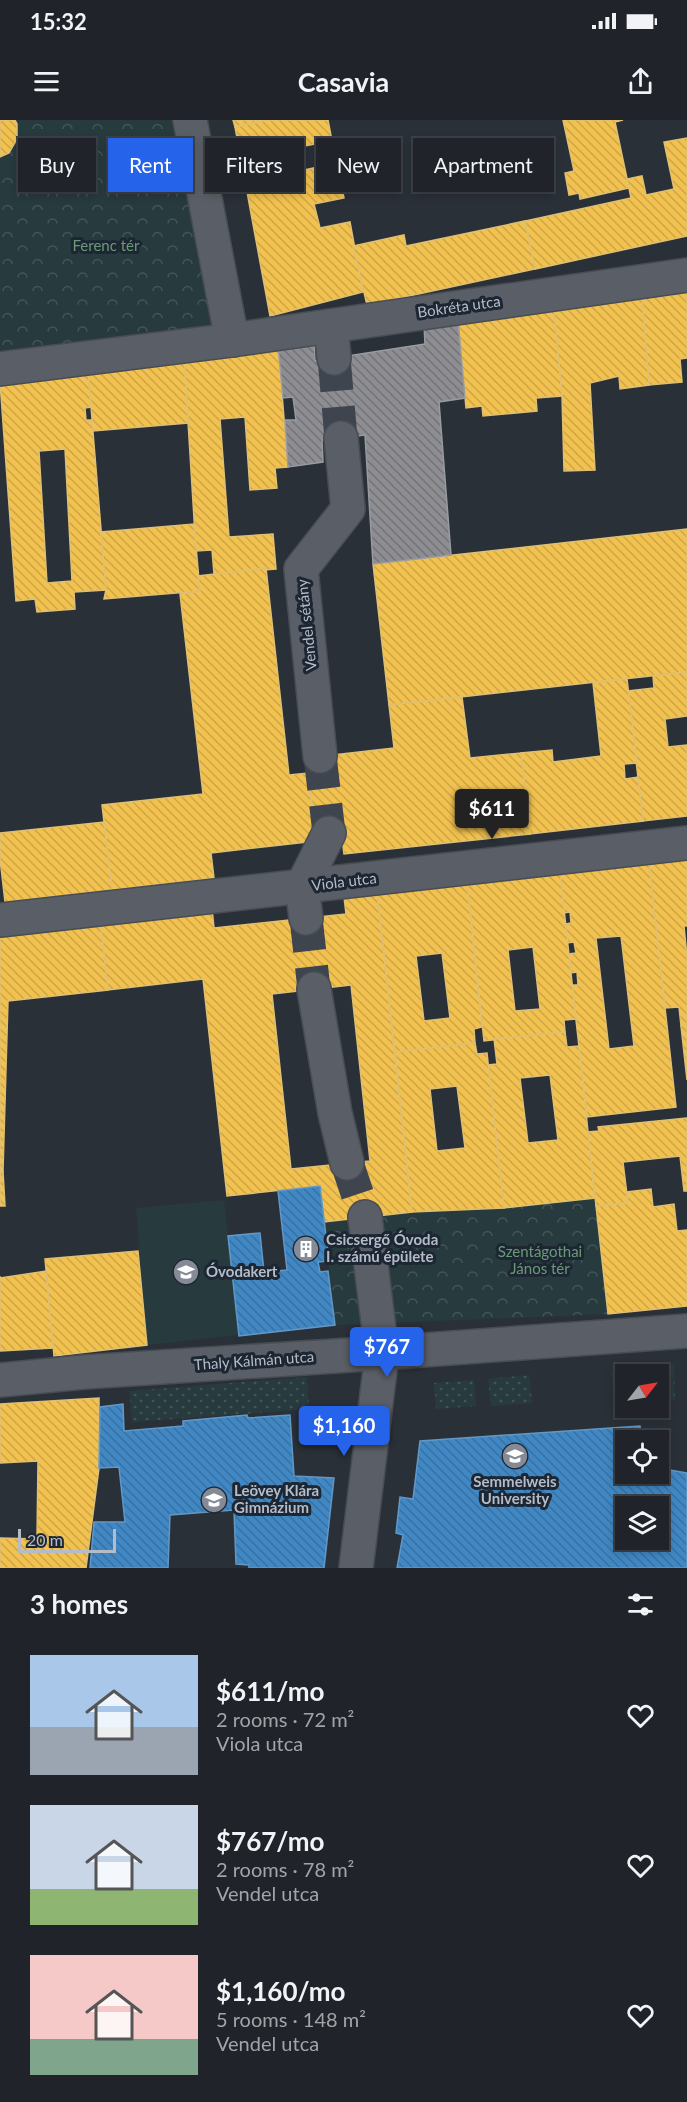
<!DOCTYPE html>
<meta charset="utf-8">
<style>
:root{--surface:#20242a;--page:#282c32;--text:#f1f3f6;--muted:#a2a4a8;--line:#3d4147;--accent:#2563eb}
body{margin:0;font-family:Lato,sans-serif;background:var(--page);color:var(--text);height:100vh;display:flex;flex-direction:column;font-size:22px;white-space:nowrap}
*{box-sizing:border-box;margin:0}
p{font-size:20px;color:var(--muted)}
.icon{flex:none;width:33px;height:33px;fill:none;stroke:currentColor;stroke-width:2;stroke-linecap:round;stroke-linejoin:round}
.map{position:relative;height:1448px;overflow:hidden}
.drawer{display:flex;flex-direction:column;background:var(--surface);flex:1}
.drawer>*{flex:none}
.banner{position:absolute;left:18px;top:18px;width:651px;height:54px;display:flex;gap:12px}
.needle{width:39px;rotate:59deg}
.buttons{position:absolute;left:615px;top:1244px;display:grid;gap:12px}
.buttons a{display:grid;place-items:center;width:54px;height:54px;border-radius:0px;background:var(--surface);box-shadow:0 3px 9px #0003,0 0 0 2px var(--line);font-size:30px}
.scale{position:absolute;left:18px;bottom:15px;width:98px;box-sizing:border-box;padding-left:6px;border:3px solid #b4bcc9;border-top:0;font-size:16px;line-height:21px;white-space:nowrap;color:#b4bcc9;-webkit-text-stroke:4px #1d2633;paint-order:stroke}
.price{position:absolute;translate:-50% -51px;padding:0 14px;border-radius:6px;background:var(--accent);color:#fff;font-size:20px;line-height:39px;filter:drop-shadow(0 2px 3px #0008)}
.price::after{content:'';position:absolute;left:50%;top:36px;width:18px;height:14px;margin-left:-9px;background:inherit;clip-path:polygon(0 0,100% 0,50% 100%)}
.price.selected{background:#222;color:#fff}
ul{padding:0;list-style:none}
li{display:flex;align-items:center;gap:18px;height:150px;padding:0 30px}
li span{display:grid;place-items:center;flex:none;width:168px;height:120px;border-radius:0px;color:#555}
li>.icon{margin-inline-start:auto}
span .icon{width:72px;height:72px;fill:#fffc;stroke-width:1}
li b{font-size:26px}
h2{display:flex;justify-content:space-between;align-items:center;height:72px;padding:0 30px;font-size:26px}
.chip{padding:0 21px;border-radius:0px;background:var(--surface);box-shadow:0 3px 9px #0003,0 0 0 2px var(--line);font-size:21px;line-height:54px}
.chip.selected{background:var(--accent);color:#fff}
.status{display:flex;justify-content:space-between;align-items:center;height:42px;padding:0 30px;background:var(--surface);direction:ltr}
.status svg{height:16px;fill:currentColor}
header{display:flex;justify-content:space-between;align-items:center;height:78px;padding:0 30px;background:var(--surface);font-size:27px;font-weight:700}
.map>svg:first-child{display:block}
.grass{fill:url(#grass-dots)}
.park{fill:url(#park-crowns)}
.garden{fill:#273a3e}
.homes{fill:url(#homes-back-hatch);stroke:#dfc073;stroke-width:1.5;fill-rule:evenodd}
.schools{fill:url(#schools-back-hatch);stroke:#6298c6;stroke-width:1.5;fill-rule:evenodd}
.industry{fill:url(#industry-back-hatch);stroke:#999ba2;stroke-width:1.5}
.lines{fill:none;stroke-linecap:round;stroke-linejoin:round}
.minor-tunnel{stroke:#3f454e;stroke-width:33;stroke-dasharray:33 16;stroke-linecap:butt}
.minor-casing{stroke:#484c53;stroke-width:36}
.minor{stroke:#5a5e66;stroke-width:33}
.labels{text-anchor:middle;stroke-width:6;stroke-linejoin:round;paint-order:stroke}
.park-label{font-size:15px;fill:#6b9a76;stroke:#1d2633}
.street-label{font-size:15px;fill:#b4bcc9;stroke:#1d2633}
.poi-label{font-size:15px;font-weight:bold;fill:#b4bcc9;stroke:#1d2633;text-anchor:start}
</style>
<div class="status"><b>15:32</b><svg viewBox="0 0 49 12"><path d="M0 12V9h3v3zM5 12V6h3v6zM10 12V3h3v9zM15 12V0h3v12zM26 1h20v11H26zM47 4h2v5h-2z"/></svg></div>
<header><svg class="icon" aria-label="menu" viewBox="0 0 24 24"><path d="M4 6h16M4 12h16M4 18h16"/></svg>Casavia<svg class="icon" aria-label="share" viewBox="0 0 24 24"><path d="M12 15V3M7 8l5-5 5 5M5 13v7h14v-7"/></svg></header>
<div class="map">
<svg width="687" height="1448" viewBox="0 0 687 1448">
<defs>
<pattern id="grass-dots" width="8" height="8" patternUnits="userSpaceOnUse" patternTransform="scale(1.5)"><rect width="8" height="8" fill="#273a3e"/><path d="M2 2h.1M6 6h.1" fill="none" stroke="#445559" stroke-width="1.8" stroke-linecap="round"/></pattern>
<pattern id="park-crowns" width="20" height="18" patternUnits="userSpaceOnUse" patternTransform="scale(1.5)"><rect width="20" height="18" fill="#273a3e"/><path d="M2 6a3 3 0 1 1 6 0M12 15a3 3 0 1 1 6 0" fill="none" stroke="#445559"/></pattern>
<pattern id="homes-back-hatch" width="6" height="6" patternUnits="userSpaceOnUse" patternTransform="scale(1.5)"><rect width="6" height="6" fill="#f2c14e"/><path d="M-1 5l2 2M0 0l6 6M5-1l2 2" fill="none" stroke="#cca64a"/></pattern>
<pattern id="schools-back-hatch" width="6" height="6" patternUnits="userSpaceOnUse" patternTransform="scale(1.5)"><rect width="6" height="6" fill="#3f88c5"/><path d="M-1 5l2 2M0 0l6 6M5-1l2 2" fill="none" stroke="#3c709c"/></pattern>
<pattern id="industry-back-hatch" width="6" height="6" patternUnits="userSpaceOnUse" patternTransform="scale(1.5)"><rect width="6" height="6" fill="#8d8d92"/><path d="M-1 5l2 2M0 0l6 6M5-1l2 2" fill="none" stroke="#737478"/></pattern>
</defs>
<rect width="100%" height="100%" fill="#2a3038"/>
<g class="grass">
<path d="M 674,1244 L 675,1280 L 659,1281 L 658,1254 L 626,1254 L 625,1283 L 615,1284 L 611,1251 Z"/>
<path d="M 529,1255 L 532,1283 L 491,1286 L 488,1259 Z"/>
<path d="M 307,1257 L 309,1289 L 132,1302 L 129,1271 Z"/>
<path d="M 474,1260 L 476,1286 L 436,1289 L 434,1263 Z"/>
</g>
<g class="park">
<path d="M 0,0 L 190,0 L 232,220 L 0,249 Z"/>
<path d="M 595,1078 L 608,1194 L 335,1205 L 324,1102 L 412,1092 L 504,1088 Z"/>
</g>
<path class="garden" d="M 224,1080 L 239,1215 L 147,1225 L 136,1088 Z"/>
<g class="homes">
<path d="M 0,0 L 15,0 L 17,4 L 17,19 L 9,33 L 0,37 Z"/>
<path d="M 233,0 L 268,0 L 235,7 Z"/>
<path d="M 268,0 L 328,0 L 332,21 L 299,27 L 304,50 L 337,43 L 344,78 L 314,84 L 320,108 L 350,102 L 363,172 L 270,196 L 235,7 Z"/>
<path d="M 563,0 L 623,0 L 615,2 L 629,68 L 580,79 L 579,73 L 569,75 L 565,53 L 574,51 Z"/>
<path d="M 687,18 L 687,116 L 535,149 L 525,101 L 631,78 L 627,59 L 642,56 L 646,75 L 674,69 L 664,22 Z"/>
<path d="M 525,101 L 535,149 L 367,185 L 353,126 L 404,115 L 406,126 Z"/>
<path d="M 687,165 L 687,238 L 680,239 L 682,262 L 649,265 L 642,178 L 677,175 L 676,166 Z"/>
<path d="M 642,178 L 649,265 L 620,269 L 619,256 L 590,263 L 595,350 L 564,351 L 562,276 L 554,191 Z"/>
<path d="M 554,191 L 562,276 L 536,278 L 537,291 L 483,296 L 482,286 L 466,288 L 458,200 Z"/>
<path d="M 278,225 L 288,347 L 275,348 L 277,368 L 250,370 L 245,297 L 220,299 L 229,417 L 273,414 L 276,449 L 214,454 L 212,430 L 196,431 L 184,237 Z"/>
<path d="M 184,237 L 188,303 L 93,311 L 88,250 Z"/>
<path d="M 88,250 L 91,287 L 85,288 L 86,300 L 92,300 L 106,470 L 74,472 L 75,489 L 37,492 L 35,479 L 16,481 L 0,262 ZM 65,329 L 72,461 L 47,463 L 39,331 Z"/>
<path d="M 194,404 L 200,471 L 104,479 L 106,470 L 101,412 Z"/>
<path d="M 687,409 L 687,552 L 389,585 L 373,444 Z"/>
<path d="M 266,448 L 289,655 L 308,653 L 316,721 L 211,733 L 214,758 L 112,770 L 102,685 L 203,674 L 180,474 L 200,471 L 198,456 Z"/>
<path d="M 687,552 L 687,596 L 665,599 L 668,627 L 687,625 L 687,696 L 643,701 L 628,571 L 654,568 L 653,556 Z"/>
<path d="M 627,559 L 637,643 L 624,644 L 625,659 L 638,657 L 643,701 L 530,714 L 521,633 L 552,630 L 553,642 L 601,636 L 593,563 Z"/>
<path d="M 462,577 L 470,638 L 521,633 L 530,714 L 344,734 L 341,712 L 315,715 L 307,638 L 394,628 L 389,585 Z"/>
<path d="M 104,702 L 112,770 L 5,782 L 0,739 L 0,713 Z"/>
<path d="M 687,739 L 687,806 L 684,806 L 687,837 L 687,905 L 681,906 L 679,887 L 665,888 L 649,743 Z"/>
<path d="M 649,743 L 676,987 L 587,997 L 572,865 L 578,865 L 577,852 L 571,853 L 569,834 L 576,833 L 574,822 L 567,823 L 565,804 L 571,803 L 570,792 L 564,793 L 560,752 ZM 621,816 L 634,926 L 609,929 L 596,818 Z"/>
<path d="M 560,752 L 576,899 L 564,900 L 565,912 L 484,921 L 467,762 ZM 533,827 L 540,889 L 515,891 L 508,830 Z"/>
<path d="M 467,762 L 482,907 L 474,909 L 475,923 L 395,932 L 377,773 ZM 442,833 L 450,898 L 424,901 L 416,836 Z"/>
<path d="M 377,773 L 412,1092 L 324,1102 L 320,1066 L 227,1076 L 203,859 L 108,870 L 100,800 L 212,788 L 214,808 L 346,794 L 344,777 ZM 351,865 L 370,1041 L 291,1049 L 272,874 Z"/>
<path d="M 100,800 L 108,870 L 8,881 L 3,1051 L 0,1051 L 0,814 Z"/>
<path d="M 687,905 L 687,960 L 681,906 Z"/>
<path d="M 565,912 L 567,927 L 579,926 L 595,1078 L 504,1088 L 488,945 L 497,944 L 494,919 ZM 550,955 L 558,1020 L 528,1023 L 520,958 Z"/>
<path d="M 475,923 L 477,934 L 487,933 L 504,1088 L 412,1092 L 395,932 ZM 457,966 L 465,1028 L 437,1031 L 430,969 Z"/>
<path d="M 687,998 L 687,1071 L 684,1071 L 680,1036 L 623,1042 L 628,1083 L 596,1086 L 588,1012 L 599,1011 L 598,1007 Z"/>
<path d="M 0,1051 L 3,1051 L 5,1086 L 0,1086 Z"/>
<path d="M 651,1069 L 653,1087 L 674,1084 L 677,1111 L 687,1110 L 687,1186 L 608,1194 L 596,1086 L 628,1083 L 627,1072 Z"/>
<path d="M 138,1131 L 147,1225 L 54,1236 L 45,1139 Z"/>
<path d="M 46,1151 L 53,1228 L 0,1231 L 0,1156 L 0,1158 Z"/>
<path d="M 99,1278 L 99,1348 L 86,1448 L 0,1448 L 0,1418 L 37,1419 L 38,1341 L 0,1343 L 0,1284 Z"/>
</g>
<g class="schools">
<path d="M 320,1066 L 329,1141 L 318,1142 L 320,1152 L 328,1151 L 335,1205 L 239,1216 L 228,1116 L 260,1113 L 264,1152 L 287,1150 L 278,1071 Z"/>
<path d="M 123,1284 L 124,1311 L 183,1306 L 183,1301 L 247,1295 L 248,1298 L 290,1295 L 294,1356 L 334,1358 L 324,1448 L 249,1448 L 249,1445 L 236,1444 L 234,1390 L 170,1395 L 168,1448 L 90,1448 L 94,1402 L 125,1402 L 119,1347 L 99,1348 L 100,1287 Z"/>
<path d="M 640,1306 L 641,1320 L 626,1320 L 626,1353 L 658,1353 L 658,1348 L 687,1353 L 687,1448 L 397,1448 L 403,1415 L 396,1413 L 400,1377 L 413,1379 L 420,1321 ZM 626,1386 L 658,1386 L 658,1419 L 626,1419 Z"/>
</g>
<path class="industry" d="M 458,200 L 465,278 L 439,282 L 451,435 L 373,444 L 365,315 L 322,320 L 323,342 L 288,347 L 285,300 L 296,300 L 293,277 L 283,278 L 278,225 L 314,220 L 315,241 L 425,224 L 424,205 Z"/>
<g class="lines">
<g class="minor-tunnel">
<path d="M 334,238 L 341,318"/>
<path d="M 320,636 L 329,713"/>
<path d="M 306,798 L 314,869"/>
<path d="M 347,1043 L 365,1097"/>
</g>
<g class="minor-casing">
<g id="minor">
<path d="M 190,0 L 232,220"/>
<path d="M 331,206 L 334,238"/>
<path d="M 0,249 L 232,220 L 687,155"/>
<path d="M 320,636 L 301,449 L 348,389 L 341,318"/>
<path d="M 306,798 L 302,767 L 329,713"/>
<path d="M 0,800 L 687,723"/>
<path d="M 314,869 L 335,993 L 347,1043"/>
<path d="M 0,1260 L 84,1252 L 382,1233 L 687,1211"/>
<path d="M 356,1448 L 382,1233 L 365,1097"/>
</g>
</g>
<use href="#minor" class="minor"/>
</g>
<defs>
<g id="building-disc" transform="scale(1.35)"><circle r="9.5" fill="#848b96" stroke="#1d2633"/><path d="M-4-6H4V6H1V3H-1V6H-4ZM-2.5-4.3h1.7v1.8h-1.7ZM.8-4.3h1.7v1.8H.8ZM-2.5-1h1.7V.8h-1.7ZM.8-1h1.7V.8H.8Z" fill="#fff"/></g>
<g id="school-disc" transform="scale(1.35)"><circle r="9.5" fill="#848b96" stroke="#1d2633"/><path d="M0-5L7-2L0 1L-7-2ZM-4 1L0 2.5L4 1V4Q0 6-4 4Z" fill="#fff"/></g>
<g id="university-disc" transform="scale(1.35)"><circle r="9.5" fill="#848b96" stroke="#1d2633"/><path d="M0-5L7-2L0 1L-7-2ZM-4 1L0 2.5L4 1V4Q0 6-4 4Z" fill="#fff"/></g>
</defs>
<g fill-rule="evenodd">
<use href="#building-disc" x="306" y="1129"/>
<use href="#school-disc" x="186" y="1152"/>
<use href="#university-disc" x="515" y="1336"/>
<use href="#school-disc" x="214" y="1380"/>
</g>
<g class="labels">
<g class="park-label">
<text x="106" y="131">Ferenc tér</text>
<text x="540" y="1137">Szentágothai<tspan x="540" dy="17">János tér</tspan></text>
</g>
<g class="street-label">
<text transform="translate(459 187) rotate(-8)" y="5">Bokréta utca</text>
<text transform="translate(307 505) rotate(-96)" y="5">Vendel sétány</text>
<text transform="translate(344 762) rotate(-7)" y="5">Viola utca</text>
<text transform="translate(254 1241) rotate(-4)" y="5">Thaly Kálmán utca</text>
</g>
<g class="poi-label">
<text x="326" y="1125">Csicsergő Óvoda<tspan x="326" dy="17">I. számú épülete</tspan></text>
<text x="206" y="1157">Óvodakert</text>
<text x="515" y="1367" text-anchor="middle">Semmelweis<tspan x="515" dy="17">University</tspan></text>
<text x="234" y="1376">Leövey Klára<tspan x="234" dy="17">Gimnázium</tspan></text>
</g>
</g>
</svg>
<div class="buttons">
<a><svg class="needle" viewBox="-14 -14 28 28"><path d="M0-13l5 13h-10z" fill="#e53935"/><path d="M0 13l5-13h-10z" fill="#a2a4a8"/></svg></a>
<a><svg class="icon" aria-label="locate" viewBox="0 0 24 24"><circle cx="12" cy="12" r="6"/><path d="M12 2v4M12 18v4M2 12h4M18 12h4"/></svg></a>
<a><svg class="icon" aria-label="layers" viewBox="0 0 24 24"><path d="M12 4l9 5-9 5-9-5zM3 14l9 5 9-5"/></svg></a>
</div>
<div class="scale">20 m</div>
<b class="price selected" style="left:492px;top:720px">$611</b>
<b class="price" style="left:387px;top:1258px">$767</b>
<b class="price" style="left:344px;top:1337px">$1,160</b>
<div class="banner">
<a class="chip">Buy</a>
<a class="chip selected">Rent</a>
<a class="chip">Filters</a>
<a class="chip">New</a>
<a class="chip">Apartment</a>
</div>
</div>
<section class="drawer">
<h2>3 homes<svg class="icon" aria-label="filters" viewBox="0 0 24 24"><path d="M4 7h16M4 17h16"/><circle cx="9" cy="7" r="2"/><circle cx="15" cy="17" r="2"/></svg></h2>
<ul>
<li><span style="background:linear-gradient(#a9c7e8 60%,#9aa5b1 0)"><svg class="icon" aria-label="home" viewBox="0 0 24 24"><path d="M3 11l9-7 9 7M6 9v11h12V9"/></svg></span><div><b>$611/mo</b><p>2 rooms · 72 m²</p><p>Viola utca</p></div><svg class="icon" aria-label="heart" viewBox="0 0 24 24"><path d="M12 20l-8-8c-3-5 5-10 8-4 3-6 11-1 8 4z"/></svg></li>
<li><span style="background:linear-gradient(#c9d6e8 70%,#8fb573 0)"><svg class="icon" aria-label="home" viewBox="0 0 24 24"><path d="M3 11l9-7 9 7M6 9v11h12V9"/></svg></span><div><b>$767/mo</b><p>2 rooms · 78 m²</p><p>Vendel utca</p></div><svg class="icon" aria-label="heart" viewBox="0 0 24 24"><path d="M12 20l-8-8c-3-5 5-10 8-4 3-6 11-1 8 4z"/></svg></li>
<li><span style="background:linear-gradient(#f6c9c9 70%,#7fa58c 0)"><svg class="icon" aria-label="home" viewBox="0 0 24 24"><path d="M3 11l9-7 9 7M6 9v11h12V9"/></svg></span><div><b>$1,160/mo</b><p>5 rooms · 148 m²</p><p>Vendel utca</p></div><svg class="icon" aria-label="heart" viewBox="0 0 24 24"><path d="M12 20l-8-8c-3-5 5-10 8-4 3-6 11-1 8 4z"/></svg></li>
</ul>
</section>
